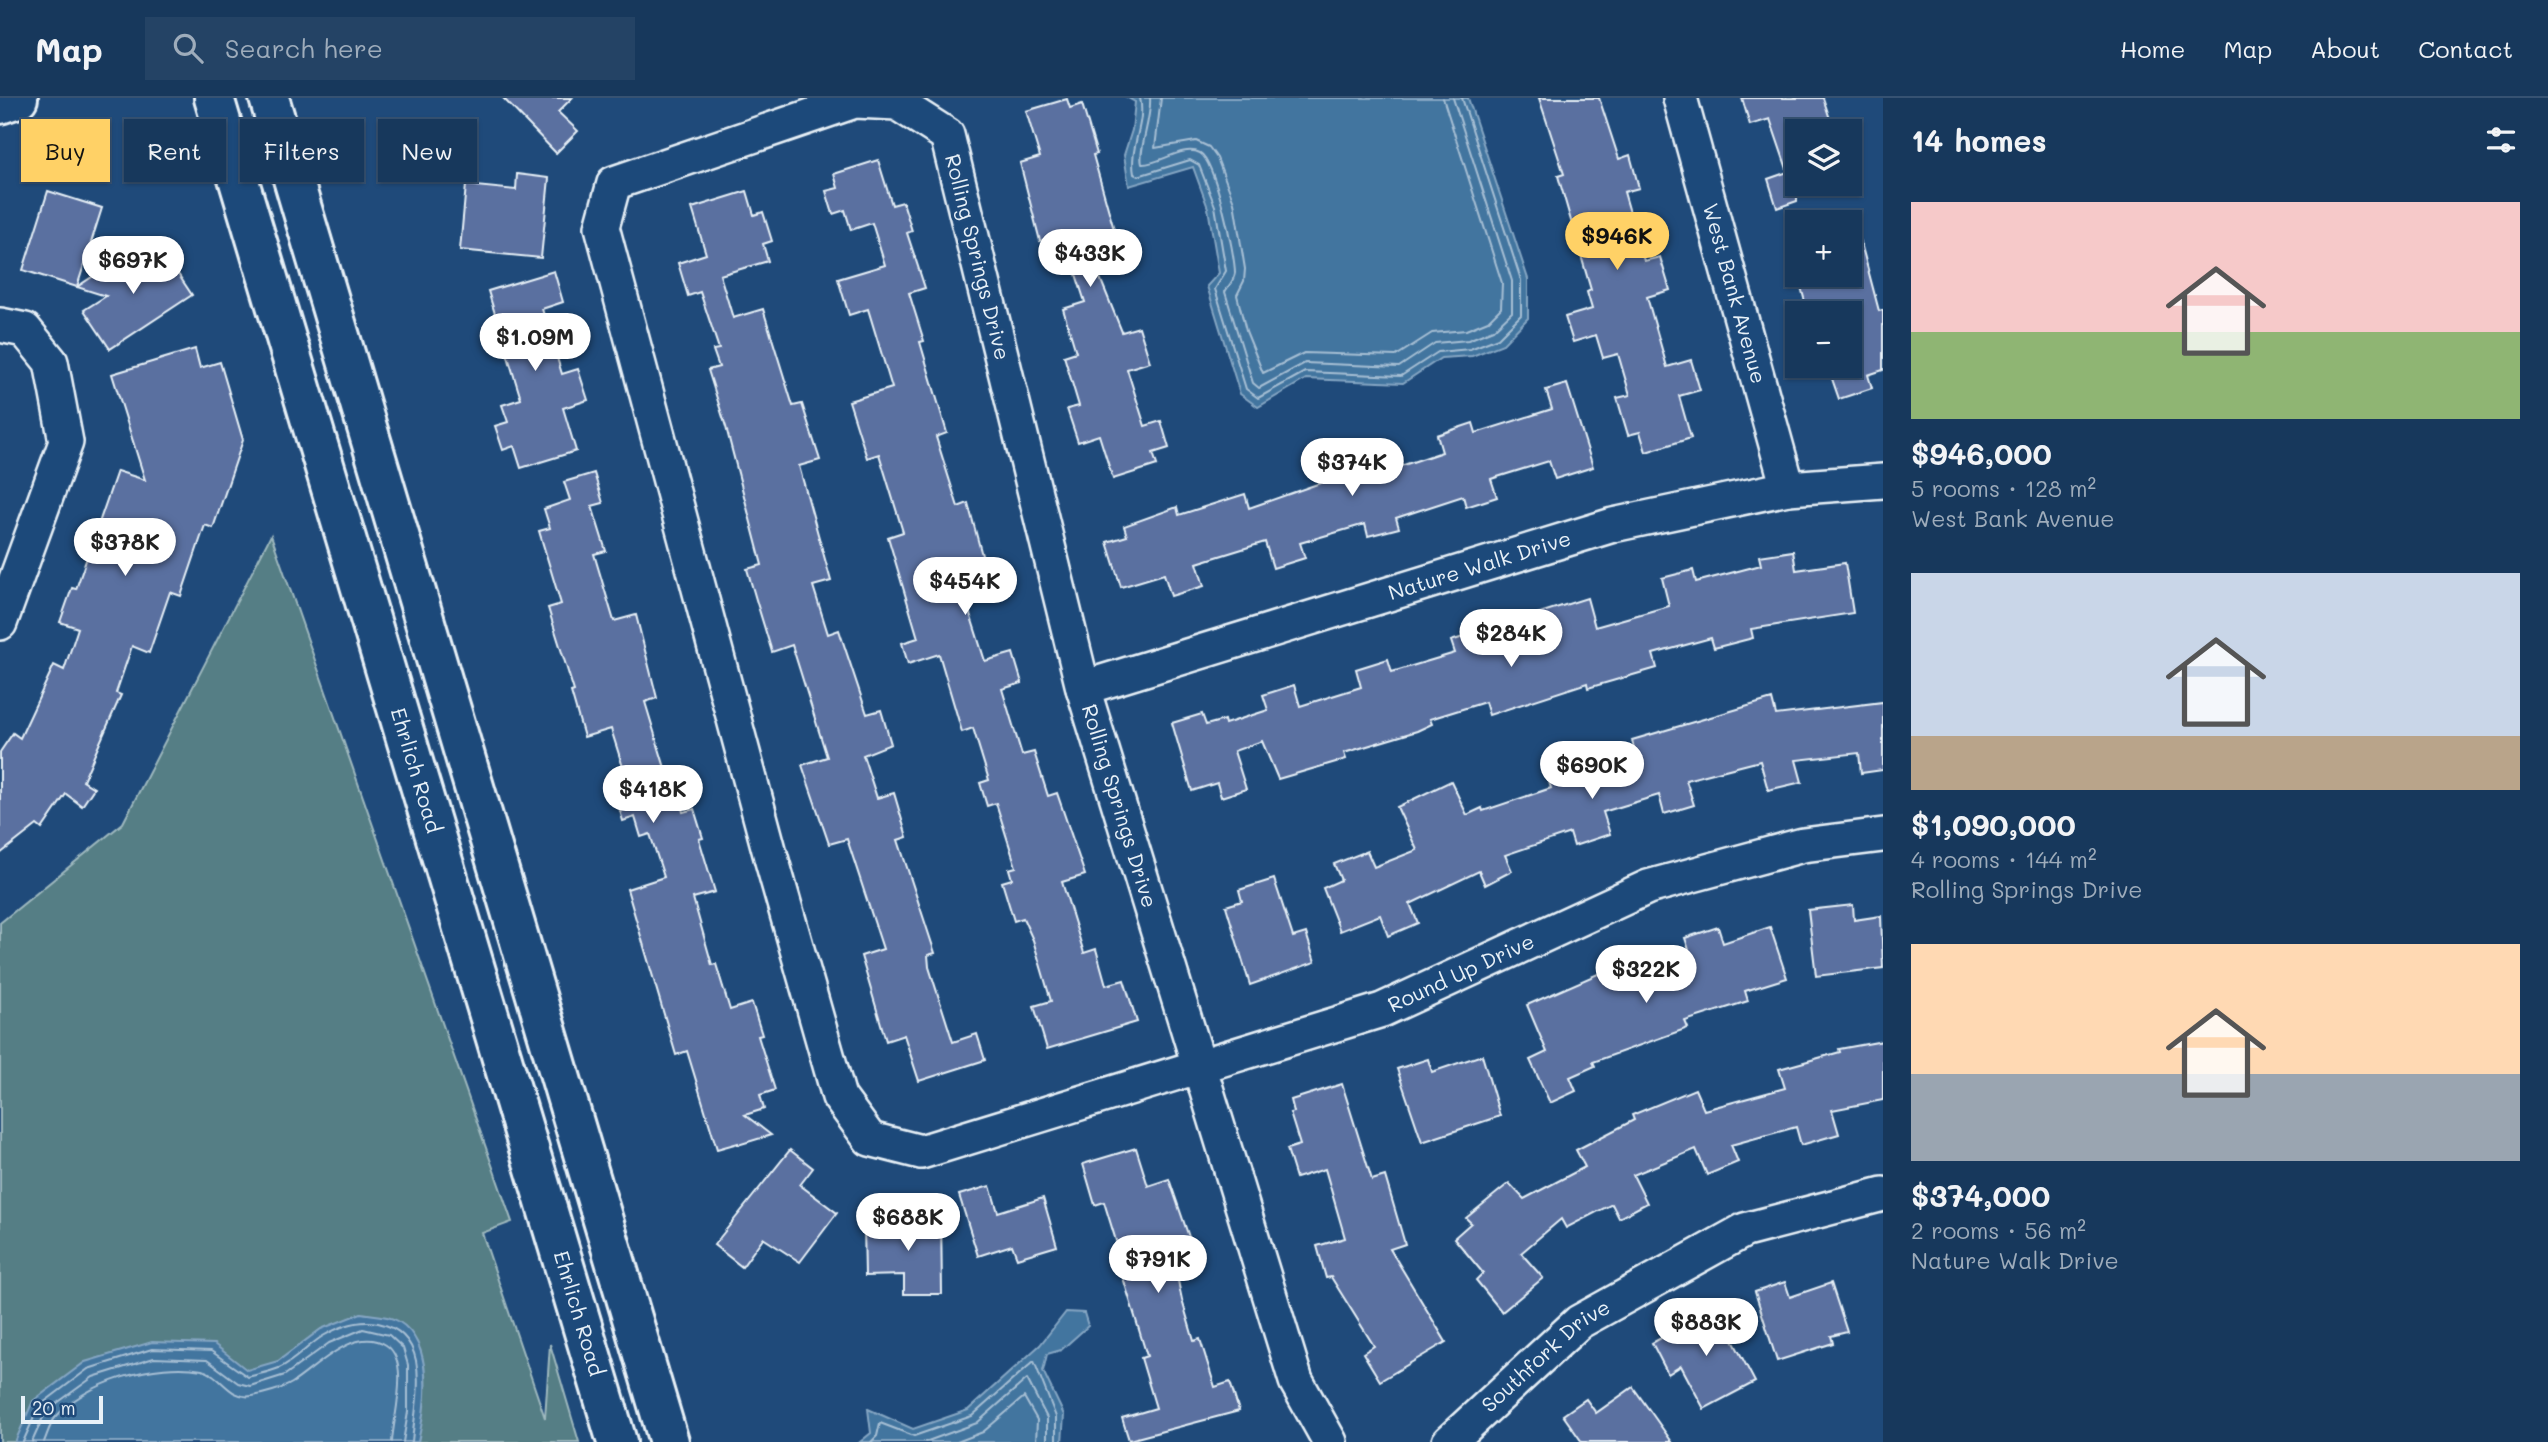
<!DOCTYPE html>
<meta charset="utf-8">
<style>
:root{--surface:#17385c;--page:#244365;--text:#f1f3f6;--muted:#9eacbb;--line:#365272;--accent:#ffd166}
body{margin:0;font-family:Mali,sans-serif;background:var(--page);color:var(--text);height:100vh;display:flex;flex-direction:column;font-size:26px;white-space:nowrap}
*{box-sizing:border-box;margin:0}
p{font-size:23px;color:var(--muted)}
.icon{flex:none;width:38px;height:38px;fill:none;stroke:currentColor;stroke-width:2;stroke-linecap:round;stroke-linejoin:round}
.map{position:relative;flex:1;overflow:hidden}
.sheet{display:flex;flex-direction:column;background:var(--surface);width:665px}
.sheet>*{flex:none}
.top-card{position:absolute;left:21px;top:21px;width:665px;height:63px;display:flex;gap:14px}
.tools{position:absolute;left:1785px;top:21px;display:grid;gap:14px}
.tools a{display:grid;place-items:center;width:77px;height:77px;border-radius:0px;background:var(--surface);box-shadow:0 2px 5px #0004,0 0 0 2px var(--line);font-size:35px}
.scale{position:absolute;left:21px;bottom:18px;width:82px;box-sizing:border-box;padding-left:7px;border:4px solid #e8f1f8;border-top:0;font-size:19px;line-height:24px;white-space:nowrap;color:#e8f1f8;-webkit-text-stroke:5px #1f4a7a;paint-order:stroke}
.price{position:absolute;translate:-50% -60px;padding:0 16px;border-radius:24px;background:#fff;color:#222;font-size:23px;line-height:46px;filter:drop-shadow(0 2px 4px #0008)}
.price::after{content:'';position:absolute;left:50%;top:42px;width:21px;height:16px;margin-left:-10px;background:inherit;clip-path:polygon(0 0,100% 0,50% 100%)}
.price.current{background:var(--accent);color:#111}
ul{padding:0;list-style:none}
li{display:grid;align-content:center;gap:14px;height:371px;padding:0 28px}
li span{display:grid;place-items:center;height:217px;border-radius:0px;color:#555}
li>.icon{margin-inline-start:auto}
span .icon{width:126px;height:126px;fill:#fffc;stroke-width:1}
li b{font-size:30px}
h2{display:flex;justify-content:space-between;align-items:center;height:84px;padding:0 28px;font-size:30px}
.pill{padding:0 24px;border-radius:0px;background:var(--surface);box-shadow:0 2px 5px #0004,0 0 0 2px var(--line);font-size:24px;line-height:63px}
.pill.current{background:var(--accent);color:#111}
header{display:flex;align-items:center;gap:42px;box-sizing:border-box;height:98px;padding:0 35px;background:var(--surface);border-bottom:2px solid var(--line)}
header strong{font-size:33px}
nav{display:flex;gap:38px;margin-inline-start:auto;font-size:24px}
.search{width:490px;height:63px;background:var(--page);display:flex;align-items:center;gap:18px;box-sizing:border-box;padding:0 24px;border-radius:0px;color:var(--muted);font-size:26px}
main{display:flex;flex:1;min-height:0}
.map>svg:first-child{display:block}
.green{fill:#557e85;stroke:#9eb8be;stroke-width:2}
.water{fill:#43749f;stroke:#85a6c3;stroke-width:2}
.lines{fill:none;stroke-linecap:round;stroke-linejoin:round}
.shore{stroke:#a6bfd4;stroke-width:2}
.building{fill:#5a70a0;stroke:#e8f1f8;stroke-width:2}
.street-casing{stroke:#e8f1f8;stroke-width:38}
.secondary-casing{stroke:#e8f1f8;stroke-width:44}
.street{stroke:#1f4a7a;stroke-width:33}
.secondary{stroke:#1f4a7a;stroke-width:38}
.labels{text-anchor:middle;stroke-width:6;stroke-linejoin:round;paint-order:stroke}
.street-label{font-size:21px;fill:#e8f1f8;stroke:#1f4a7a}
</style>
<header>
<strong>Map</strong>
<div class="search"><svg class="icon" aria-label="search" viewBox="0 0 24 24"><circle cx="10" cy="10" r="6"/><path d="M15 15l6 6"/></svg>Search here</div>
<nav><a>Home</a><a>Map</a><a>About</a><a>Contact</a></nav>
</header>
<main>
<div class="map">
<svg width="1883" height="1344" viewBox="0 0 1883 1344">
<rect width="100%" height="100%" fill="#1f4a7a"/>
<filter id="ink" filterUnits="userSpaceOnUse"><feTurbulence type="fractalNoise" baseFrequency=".0143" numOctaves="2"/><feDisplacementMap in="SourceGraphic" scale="14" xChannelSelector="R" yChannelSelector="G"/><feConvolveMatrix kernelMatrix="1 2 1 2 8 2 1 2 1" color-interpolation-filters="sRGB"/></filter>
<g filter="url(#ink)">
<path class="green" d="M 271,437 L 512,1124 L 482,1135 L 545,1320 L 550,1246 L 579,1344 L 0,1344 L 0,825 L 123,725 Z"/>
<g class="water">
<path d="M 1128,0 L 1468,0 L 1528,181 L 1528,220 L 1503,246 L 1472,258 L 1441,260 L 1403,285 L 1306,281 L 1258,309 L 1240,296 L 1207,188 L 1219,175 L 1208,110 L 1193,69 L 1129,88 L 1124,57 L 1132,32 L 1135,4 Z"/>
<path d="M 1066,1214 L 1084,1215 L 1088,1228 L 1061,1252 L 1047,1256 L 1043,1273 L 1064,1317 L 1062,1344 L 860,1344 L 871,1335 L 868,1311 L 913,1331 L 968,1312 L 1040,1247 Z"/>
<path d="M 361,1215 C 372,1217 389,1217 398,1223 C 436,1246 426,1308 418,1344 L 15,1344 L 33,1303 L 85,1264 L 152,1244 L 214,1246 L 247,1272 L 278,1263 L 321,1231 Z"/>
</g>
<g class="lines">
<g class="shore">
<path d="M 1140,0 C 1146,26 1129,48 1134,76 L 1138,78 L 1190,62 L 1199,67 L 1215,108 L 1226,173 L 1215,191 L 1246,291 L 1258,300 L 1305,274 L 1401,278 L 1438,254 L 1470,251 L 1498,240 L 1521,217 L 1521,182 L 1462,0"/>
<path d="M 1150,0 C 1152,20 1138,52 1142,66 C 1159,67 1183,46 1200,55 C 1215,63 1235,156 1235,175 C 1234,183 1228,188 1225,194 L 1253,285 L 1259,290 L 1305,265 L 1399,269 L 1435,245 L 1468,242 L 1493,232 L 1512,214 L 1512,183 L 1453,0"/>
<path d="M 1161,0 L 1155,50 L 1196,43 L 1209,49 L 1217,60 L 1234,104 L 1245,171 L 1244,183 L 1237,197 L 1246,233 L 1263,275 L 1304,255 L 1396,258 L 1432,235 L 1466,232 L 1488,223 L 1501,210 L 1502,185 L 1443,0"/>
<path d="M 23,1344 L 39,1308 L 88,1271 L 152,1251 L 211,1253 L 248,1279 C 258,1276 270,1274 279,1270 C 295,1263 308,1247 323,1238 C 340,1228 359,1221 378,1225 C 435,1237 415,1303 412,1344"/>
<path d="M 32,1344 L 46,1313 L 93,1279 L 154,1260 L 207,1262 L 238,1285 L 250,1288 L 285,1277 L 329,1245 L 363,1231 L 389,1237 L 403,1250 L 408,1267 L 408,1314 L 403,1344"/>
<path d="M 44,1344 C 47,1337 50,1326 55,1320 C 85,1284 157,1263 202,1272 C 221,1276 229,1302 252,1298 C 264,1296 282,1291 292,1285 C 316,1270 354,1227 386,1247 C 411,1263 393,1320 392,1344"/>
<path d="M 871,1344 L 877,1338 L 880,1325 L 914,1338 L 972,1318 L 1034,1263 L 1056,1319 L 1056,1344"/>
<path d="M 925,1344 L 977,1325 L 1027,1281 L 1047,1320 L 1047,1344"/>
<path d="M 957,1344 L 983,1334 L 1024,1299 L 1037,1322 L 1036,1344"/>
</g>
</g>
<g class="building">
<path d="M 503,0 L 572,0 L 558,14 L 578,33 L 556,55 Z"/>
<path d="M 1539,0 L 1599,0 L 1619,61 L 1630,57 L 1639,90 L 1624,94 L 1644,163 L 1660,159 L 1670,192 L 1647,199 L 1667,269 L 1691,262 L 1700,292 L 1679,298 L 1691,340 L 1646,354 L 1640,334 L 1628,337 L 1617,300 L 1630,297 L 1618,256 L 1603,260 L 1596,237 L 1573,244 L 1565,219 L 1592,211 L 1587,194 L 1591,192 L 1558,78 L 1564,76 Z"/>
<path d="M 1742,0 L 1823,0 L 1834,33 L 1797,33 L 1797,103 L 1777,110 L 1768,81 L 1788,74 L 1770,21 L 1750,27 Z"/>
<path d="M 1067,1 L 1070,10 L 1082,6 L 1097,56 L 1093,57 L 1124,167 L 1098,175 L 1122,234 L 1139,229 L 1150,264 L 1127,271 L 1145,328 L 1161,323 L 1169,350 L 1153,355 L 1157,367 L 1113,381 L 1099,337 L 1078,344 L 1067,311 L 1079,308 L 1064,258 L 1076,254 L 1063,211 L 1085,204 L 1063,136 L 1040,143 L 1020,65 L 1040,59 L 1026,13 Z"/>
<path d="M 878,62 L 892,107 L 903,104 L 912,133 L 907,135 L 925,190 L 909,195 L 924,243 L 920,244 L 947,335 L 936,339 L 958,409 L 968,405 L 991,491 L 965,500 L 985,563 L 1013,555 L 1022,585 L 1002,591 L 1022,657 L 1034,654 L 1048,698 L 1057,695 L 1085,777 L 1062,784 L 1084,855 L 1096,851 L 1106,887 L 1124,882 L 1137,924 L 1047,951 L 1034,908 L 1051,903 L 1033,842 L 1023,820 L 1014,823 L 1002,784 L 1012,781 L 1009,771 L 1016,769 L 996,705 L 987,708 L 980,685 L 989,682 L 973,630 L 962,634 L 939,556 L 908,566 L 902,545 L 918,540 L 888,439 L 903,434 L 879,356 L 867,360 L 849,303 L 892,290 L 868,211 L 849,217 L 838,181 L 885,167 L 872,125 L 851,132 L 845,112 L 833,116 L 826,93 L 838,90 L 834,76 Z"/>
<path d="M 517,76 L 549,80 L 541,160 L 460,152 L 466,87 L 516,92 Z"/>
<path d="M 48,93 L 102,110 L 77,189 L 23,172 Z"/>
<path d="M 747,93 L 754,117 L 763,114 L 772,143 L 763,146 L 768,163 L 720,177 L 733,220 L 763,211 L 793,308 L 802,306 L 820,362 L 799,368 L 831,483 L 813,488 L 828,536 L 839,532 L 867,616 L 881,612 L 891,646 L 863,657 L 877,700 L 894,695 L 907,739 L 898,742 L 935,855 L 928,857 L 929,869 L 953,944 L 977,936 L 985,962 L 919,983 L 904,937 L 886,943 L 861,858 L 883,851 L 847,741 L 829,746 L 802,667 L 827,659 L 792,547 L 772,554 L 757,505 L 747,471 L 762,467 L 726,329 L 708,272 L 719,269 L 713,252 L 719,251 L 700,194 L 688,198 L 678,165 L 706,156 L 692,110 Z"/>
<path d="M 1857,130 L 1879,213 L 1883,212 L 1883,272 L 1868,277 L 1872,290 L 1839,301 L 1830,275 L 1850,269 L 1850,207 L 1821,215 L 1808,215 L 1801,189 L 1815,185 L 1813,177 L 1850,177 L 1850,131 Z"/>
<path d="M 137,149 L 150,169 L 166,158 L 192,197 L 110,251 L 84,212 L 106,198 L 77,189 Z"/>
<path d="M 554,173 L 563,204 L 542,211 L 562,276 L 578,271 L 588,302 L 563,310 L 576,353 L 521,370 L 514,348 L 503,352 L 495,328 L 508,324 L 502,307 L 521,301 L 488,193 Z"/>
<path d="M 195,251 L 200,270 L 220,264 L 243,342 L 213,430 L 205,427 L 181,498 L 170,494 L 149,555 L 132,548 L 116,595 L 121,597 L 83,683 L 94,690 L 82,708 L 66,696 L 42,731 L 37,727 L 0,756 L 0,654 L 13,635 L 20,640 L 54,567 L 64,572 L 78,530 L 60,524 L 72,490 L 76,491 L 117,373 L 145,382 L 112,276 Z"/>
<path d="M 1567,286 L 1593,369 L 1555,381 L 1549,363 L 1491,381 L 1497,399 L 1466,409 L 1463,398 L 1396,420 L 1399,430 L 1368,438 L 1365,426 L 1300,445 L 1305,460 L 1273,470 L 1265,444 L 1197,465 L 1204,488 L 1171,498 L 1164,476 L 1121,489 L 1107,444 L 1127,438 L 1124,428 L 1177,409 L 1179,417 L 1245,396 L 1249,410 L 1343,377 L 1340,365 L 1377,355 L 1383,374 L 1442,354 L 1437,337 L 1473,325 L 1476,335 L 1552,311 L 1546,292 Z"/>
<path d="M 594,375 L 603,405 L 592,408 L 606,453 L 594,456 L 614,523 L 636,517 L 657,600 L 645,604 L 665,670 L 670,669 L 683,714 L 694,711 L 703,740 L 699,741 L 715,794 L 693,800 L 712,867 L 716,866 L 730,912 L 752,905 L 762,937 L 758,938 L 775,992 L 760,997 L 764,1011 L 745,1017 L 771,1037 L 738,1047 L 738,1045 L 717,1051 L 687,953 L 676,957 L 627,791 L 664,779 L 650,736 L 641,739 L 635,719 L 623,723 L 616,699 L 628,696 L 624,683 L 627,682 L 611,631 L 584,639 L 571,594 L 574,593 L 548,510 L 561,506 L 539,433 L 550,430 L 544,411 L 570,402 L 564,384 Z"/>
<path d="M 1793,453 L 1796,472 L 1845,465 L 1853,515 L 1751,531 L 1753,540 L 1714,550 L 1711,540 L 1653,556 L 1657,570 L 1588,590 L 1587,585 L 1489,617 L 1485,604 L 1430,621 L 1432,626 L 1417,633 L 1344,655 L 1346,661 L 1278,681 L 1262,643 L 1234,653 L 1246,691 L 1221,699 L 1217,685 L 1192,693 L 1172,625 L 1202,616 L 1206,627 L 1224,622 L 1225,626 L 1268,612 L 1263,597 L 1294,587 L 1300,608 L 1361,589 L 1356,571 L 1388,561 L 1392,574 L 1455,555 L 1451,543 L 1587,500 L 1595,529 L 1669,508 L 1662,480 L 1693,472 L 1696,484 L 1761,467 L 1759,458 Z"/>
<path d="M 1772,601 L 1776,617 L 1883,604 L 1883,672 L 1861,675 L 1859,655 L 1796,662 L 1802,684 L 1768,692 L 1760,663 L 1686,682 L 1694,707 L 1664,716 L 1659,697 L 1603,714 L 1610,736 L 1574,748 L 1570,735 L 1505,757 L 1512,773 L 1485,787 L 1479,773 L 1410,806 L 1418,825 L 1388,838 L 1380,817 L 1340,833 L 1323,790 L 1341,782 L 1334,766 L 1367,753 L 1374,769 L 1417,752 L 1397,709 L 1451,683 L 1467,717 L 1482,710 L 1483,713 L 1551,690 L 1545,672 L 1585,659 L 1588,669 L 1635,655 L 1632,642 Z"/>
<path d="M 1274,781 L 1293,839 L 1306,835 L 1315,864 L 1250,887 L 1226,808 L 1242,803 L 1239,792 Z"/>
<path d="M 1853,807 L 1854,822 L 1881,818 L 1883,870 L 1816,878 L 1808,812 Z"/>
<path d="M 1718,829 L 1723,845 L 1770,829 L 1787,880 L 1745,893 L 1748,903 L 1685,923 L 1688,930 L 1593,964 L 1595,968 L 1570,979 L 1576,993 L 1550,1005 L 1530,962 L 1547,954 L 1527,907 L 1616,868 L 1625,892 L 1694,867 L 1685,840 Z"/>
<path d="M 1883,943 L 1883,1002 L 1832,1012 L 1839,1036 L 1801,1047 L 1796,1029 L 1731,1047 L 1738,1064 L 1707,1077 L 1696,1051 L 1633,1077 L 1647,1105 L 1619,1120 L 1612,1106 L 1566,1130 L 1561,1121 L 1521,1155 L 1543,1180 L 1502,1214 L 1476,1182 L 1483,1175 L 1454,1140 L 1471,1125 L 1466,1120 L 1509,1085 L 1524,1101 L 1585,1069 L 1576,1052 L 1634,1022 L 1632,1017 L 1695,991 L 1704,1012 L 1785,990 L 1779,971 L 1840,954 L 1839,951 Z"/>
<path d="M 1482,957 L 1500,1018 L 1422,1044 L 1397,971 L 1428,961 L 1432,974 Z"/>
<path d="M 1342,986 L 1372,1082 L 1385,1078 L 1405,1146 L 1390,1151 L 1446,1244 L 1380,1283 L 1363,1255 L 1374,1248 L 1331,1179 L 1326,1180 L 1317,1148 L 1345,1140 L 1325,1071 L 1296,1080 L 1287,1051 L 1300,1047 L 1290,1015 L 1294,1014 L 1291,1002 Z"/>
<path d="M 1136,1050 L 1148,1088 L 1169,1081 L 1200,1171 L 1177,1178 L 1182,1202 L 1194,1243 L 1200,1241 L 1215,1289 L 1230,1284 L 1239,1313 L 1129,1342 L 1122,1320 L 1156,1310 L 1141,1260 L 1147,1258 L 1121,1173 L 1125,1172 L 1104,1104 L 1095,1107 L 1083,1066 Z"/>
<path d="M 790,1052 L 813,1070 L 800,1087 L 837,1115 L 800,1164 L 763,1140 L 742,1169 L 714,1147 Z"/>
<path d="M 990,1088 L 998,1114 L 1043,1100 L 1057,1148 L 1017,1160 L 1012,1147 L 978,1158 L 959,1097 Z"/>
<path d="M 912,1114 L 941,1114 L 942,1196 L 904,1196 L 904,1177 L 865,1178 L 864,1127 L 912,1126 Z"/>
<path d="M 1785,1184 L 1790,1199 L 1831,1185 L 1847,1234 L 1831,1238 L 1833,1245 L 1777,1263 L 1755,1194 Z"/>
<path d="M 1716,1210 L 1755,1284 L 1704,1311 L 1681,1268 L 1668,1276 L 1652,1245 Z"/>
<path d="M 1633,1289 L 1672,1344 L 1582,1344 L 1563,1317 L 1586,1301 L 1596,1315 Z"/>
</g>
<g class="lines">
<g class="street-casing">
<g id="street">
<path id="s1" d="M 1680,0 L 1788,390"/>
<path d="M 0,227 L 25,232 L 51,264 L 66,344 L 0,525"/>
<path id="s2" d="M 1083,590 L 1613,427 L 1788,390 L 1883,383"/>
<path id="s3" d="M 1330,1344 L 1296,1283 L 1083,590 L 947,37 L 897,5 L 855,3 L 614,85 L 602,129 L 772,763 L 839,999 L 870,1041 L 921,1054 L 1382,912 L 1648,789 L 1803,747 L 1883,737"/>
<path id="s4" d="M 1449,1344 L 1579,1224 L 1745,1132 L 1883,1096"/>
</g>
</g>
<g class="secondary-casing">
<g id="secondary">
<path id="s5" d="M 214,0 L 617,1344"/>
<path d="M 269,0 L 669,1344"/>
<path d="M 0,6 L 18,0"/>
</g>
</g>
<use href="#street" class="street"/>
<use href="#secondary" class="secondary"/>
</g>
</g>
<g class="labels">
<g class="street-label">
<text transform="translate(977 159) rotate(76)" y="7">Rolling Springs Drive</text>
<text dy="7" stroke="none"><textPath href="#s1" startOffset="203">West Bank Avenue</textPath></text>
<text dy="7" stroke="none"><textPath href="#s2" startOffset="415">Nature Walk Drive</textPath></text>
<text dy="7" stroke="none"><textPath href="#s5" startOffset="702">Ehrlich Road</textPath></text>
<text transform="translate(1119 708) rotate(73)" y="7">Rolling Springs Drive</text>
<text dy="7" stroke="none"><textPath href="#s3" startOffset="3342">Round Up Drive</textPath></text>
<text dy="7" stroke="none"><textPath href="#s5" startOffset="1269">Ehrlich Road</textPath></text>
<text dy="7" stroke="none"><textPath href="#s4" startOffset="130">Southfork Drive</textPath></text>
</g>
</g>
</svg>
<div class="tools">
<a><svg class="icon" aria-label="layers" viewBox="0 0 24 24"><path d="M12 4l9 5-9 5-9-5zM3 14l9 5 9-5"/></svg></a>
<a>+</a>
<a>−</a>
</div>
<div class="scale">20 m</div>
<b class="price current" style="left:1617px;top:174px">$946K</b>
<b class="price" style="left:1090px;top:191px">$433K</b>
<b class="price" style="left:133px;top:198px">$697K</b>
<b class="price" style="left:535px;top:275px">$1.09M</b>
<b class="price" style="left:1352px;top:400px">$374K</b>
<b class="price" style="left:125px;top:480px">$378K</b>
<b class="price" style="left:965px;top:519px">$454K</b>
<b class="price" style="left:1511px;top:571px">$284K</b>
<b class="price" style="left:1592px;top:703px">$690K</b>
<b class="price" style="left:653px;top:727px">$418K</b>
<b class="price" style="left:1646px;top:907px">$322K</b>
<b class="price" style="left:908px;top:1155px">$688K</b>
<b class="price" style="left:1158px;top:1197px">$791K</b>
<b class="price" style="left:1706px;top:1260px">$883K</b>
<div class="top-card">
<a class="pill current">Buy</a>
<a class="pill">Rent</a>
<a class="pill">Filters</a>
<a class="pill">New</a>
</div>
</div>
<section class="sheet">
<h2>14 homes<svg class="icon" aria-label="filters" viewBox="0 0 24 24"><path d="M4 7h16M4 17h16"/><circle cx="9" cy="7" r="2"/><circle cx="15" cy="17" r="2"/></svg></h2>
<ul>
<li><span style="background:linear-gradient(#f6c9c9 60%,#8fb573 0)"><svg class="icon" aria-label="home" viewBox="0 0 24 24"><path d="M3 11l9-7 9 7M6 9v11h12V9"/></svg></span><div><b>$946,000</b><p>5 rooms · 128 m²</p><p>West Bank Avenue</p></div></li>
<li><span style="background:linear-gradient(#c9d6e8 75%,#b9a48a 0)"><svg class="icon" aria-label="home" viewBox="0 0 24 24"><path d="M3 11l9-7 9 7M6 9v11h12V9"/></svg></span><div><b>$1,090,000</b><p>4 rooms · 144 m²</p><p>Rolling Springs Drive</p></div></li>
<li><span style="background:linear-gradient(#ffd9b3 60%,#9aa5b1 0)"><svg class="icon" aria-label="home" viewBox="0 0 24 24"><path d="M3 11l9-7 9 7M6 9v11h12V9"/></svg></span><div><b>$374,000</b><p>2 rooms · 56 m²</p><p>Nature Walk Drive</p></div></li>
</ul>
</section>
</main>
